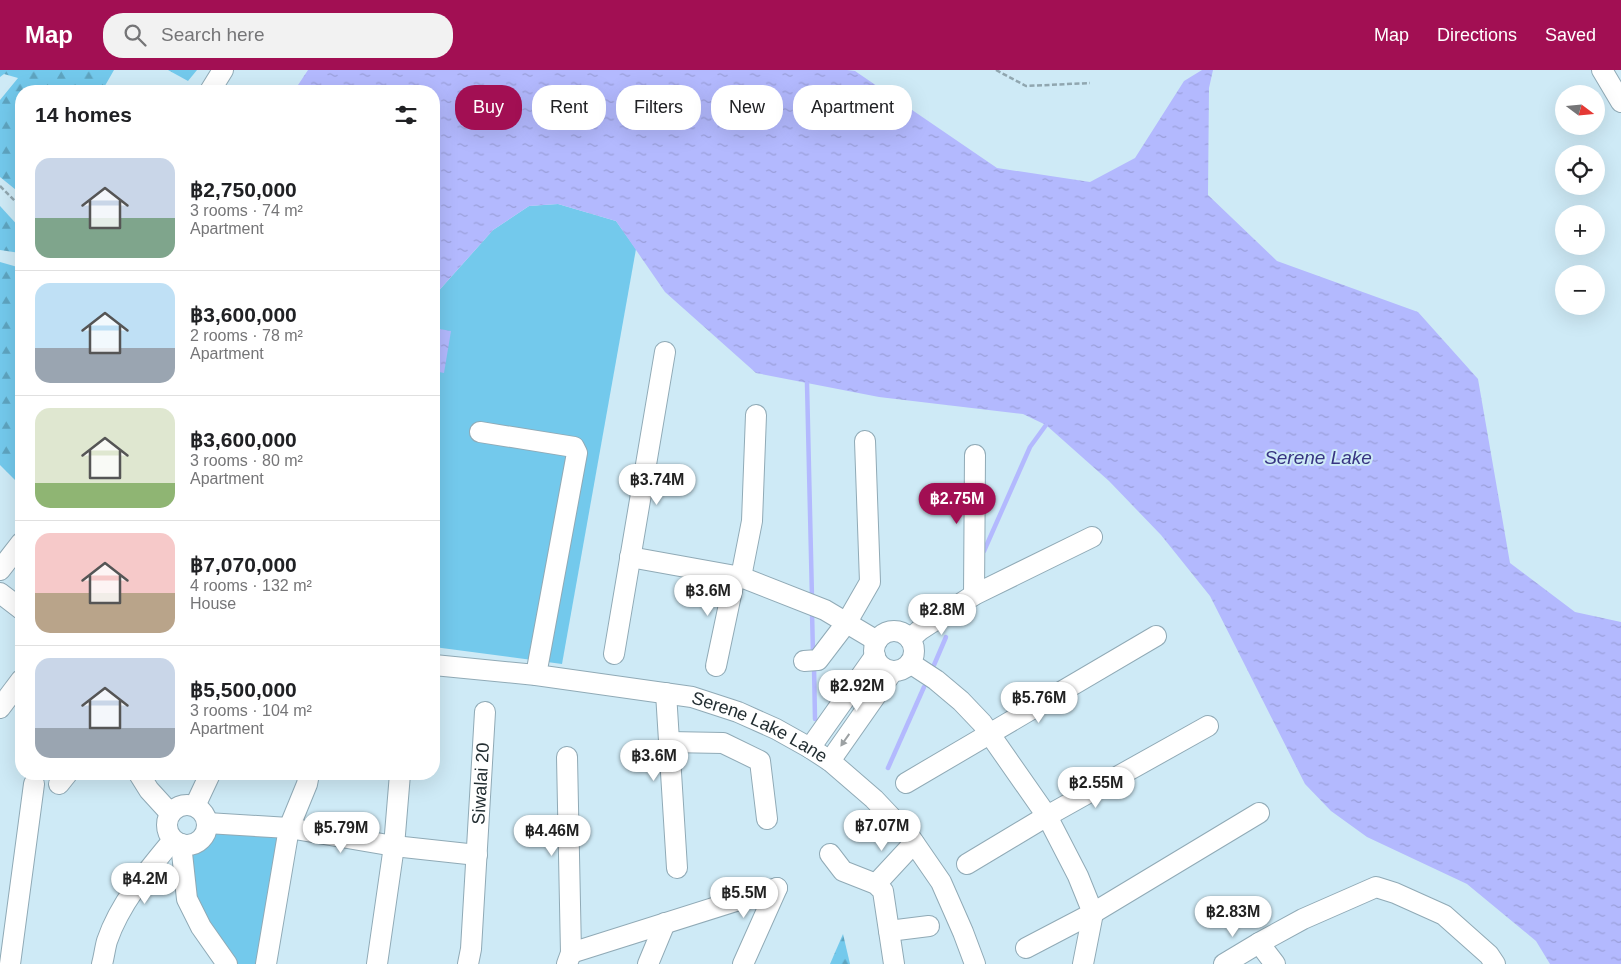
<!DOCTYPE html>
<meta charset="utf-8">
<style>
:root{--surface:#fff;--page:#f2f2f2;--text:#202124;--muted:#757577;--line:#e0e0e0;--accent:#a20f53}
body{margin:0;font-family:Arial,sans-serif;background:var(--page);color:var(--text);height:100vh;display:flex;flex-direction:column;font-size:19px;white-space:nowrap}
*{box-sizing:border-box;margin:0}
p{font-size:16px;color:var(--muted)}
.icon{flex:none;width:28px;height:28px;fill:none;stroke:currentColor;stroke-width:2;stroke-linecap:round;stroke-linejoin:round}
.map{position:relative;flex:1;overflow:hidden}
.side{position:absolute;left:15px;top:15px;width:425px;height:695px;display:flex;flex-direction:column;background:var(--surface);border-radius:20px;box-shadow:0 5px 20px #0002}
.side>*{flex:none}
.top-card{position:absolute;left:455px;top:15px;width:475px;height:45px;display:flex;gap:10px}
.needle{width:32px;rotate:106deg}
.controls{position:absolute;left:1555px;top:15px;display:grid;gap:10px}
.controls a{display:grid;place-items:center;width:50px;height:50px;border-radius:50%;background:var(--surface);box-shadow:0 5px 20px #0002;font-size:25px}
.price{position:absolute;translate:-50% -42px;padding:0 11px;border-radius:18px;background:#fff;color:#222;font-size:16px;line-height:32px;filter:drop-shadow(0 1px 2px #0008)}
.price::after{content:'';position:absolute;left:50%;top:30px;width:15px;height:11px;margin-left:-8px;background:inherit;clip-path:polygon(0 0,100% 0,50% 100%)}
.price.current{background:var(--accent);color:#fff}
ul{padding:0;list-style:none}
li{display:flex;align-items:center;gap:15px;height:125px;padding:0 20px}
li+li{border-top:1px solid var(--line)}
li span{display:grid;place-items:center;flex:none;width:140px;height:100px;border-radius:15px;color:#555}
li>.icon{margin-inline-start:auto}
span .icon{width:60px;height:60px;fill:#fffc;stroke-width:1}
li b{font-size:21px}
h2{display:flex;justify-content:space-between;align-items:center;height:60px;padding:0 20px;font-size:21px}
.chip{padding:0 18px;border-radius:20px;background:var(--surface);box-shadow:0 5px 20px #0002;font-size:18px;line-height:45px}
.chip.current{background:var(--accent);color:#fff}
header{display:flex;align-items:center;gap:30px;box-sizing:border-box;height:70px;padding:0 25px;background:var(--accent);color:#fff}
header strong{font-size:24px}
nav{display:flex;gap:28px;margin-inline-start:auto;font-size:18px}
.search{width:350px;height:45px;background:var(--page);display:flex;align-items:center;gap:12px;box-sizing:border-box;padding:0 18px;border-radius:20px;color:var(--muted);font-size:19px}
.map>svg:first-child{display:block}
.forest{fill:url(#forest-firs)}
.park{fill:#73c9ec}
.water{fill:url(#water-ripples)}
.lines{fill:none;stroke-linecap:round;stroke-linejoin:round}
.stream{stroke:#b3b9fe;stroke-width:4.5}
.minor-casing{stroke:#90aab6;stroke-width:22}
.path{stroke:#90a6af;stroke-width:2.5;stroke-dasharray:5 2.5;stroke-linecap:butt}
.minor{stroke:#fff;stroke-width:20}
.oneway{fill:#9ca1a3}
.labels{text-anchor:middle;stroke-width:4;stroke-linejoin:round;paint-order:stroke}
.street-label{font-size:18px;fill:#232e32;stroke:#ceeaf6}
.water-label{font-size:19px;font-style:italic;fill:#373482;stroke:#ceeaf6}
</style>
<header>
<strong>Map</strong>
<div class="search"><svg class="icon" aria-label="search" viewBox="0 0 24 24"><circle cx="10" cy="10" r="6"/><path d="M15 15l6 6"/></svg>Search here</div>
<nav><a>Map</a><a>Directions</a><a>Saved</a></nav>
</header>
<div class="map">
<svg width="1621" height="894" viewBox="0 0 1621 894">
<defs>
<pattern id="forest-firs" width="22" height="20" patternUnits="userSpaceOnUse" patternTransform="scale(1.25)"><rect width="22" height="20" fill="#73c9ec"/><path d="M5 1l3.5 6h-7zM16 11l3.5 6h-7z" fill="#5ea4c0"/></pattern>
<pattern id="water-ripples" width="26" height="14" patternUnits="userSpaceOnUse" patternTransform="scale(1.25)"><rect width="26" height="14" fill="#b3b9fe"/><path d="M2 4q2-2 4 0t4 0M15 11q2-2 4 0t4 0" fill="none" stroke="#9a9fda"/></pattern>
</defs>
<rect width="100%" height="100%" fill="#ceeaf6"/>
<g class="forest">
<path d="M 0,0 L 114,0 L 102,21 L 21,21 L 21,124 L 0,107 L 0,30 L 18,8 L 4,4 L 0,7 Z"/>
<path d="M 168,0 L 197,0 L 188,11 Z"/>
<path d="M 0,136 L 21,159 L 20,183 L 0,180 Z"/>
<path d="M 0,192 L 21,198 L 21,416 L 0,395 Z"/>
<path d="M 843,864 L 850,894 L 830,894 Z"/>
</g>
<g class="park">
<path d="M 558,134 L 616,151 L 636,179 L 562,594 L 434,577 L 434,226 L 493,160 L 529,136 Z"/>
<path d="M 214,761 L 280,765 L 258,894 L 236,894 L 208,853 L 194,826 L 188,783 C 202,780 208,774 214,761 Z"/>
</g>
<g class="water">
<path d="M 308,0 L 847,0 L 855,1 L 997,98 L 1090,112 L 1135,88 L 1184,11 L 1202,0 L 1213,0 L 1209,18 L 1208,125 L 1277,191 L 1418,242 L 1478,309 L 1510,493 L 1575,542 L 1621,552 L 1621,894 L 1550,894 L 1536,871 L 1467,814 L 1367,767 L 1331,741 L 1305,714 L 1210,526 L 1161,465 L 1109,411 L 1046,355 L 1023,344 L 879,327 L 756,303 L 665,222 L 616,151 L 558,134 L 529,136 L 493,160 L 434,226 L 434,21 L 294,21 Z"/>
<path d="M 434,258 L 451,261 L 444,303 L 434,301 Z"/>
</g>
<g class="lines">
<g class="stream">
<path d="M 807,313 L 812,528"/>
<path d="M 984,481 L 1030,377 L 1046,355"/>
<path d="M 812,541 L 813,585"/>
<path d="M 934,595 L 946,567"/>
<path d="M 814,596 L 815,649"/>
<path d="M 888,698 L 924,617"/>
</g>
<g class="minor-casing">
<g id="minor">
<path d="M 1602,0 L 1621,32"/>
<path d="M 210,21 L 223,0"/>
<path d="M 480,362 L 574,377 L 577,383 L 536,605"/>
<path d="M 630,487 L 741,507 L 825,540 L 877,571"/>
<path d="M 0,500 L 21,473"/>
<path d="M 741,507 L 752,451 L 756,345"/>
<path d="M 0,523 L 21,539"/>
<path d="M 974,525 L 975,385"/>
<circle cx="894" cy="581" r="20"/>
<path d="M 910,569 L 920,560 L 974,525 L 1092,467"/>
<path d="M 614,584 L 665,282"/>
<path d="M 804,591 L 818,590 L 847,552 L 870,512 L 865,371"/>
<path d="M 910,593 L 936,610 L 961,631 L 982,653 L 1047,746 L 1078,806 L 1093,843 L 1083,894"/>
<path id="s1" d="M 434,595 L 536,605 L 692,627 L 738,642 L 776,659 L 810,678 L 830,691 L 874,729 L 910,767 L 941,812 L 963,862 L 975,894"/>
<path d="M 716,596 L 735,506"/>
<path d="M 666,623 L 677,798"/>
<path d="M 0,638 L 21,610"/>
<path d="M 669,672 L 723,673 L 760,691 L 767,749"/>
<path d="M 810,678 L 875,586"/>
<path d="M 830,691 L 893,601"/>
<path d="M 139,704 L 149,720 L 170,743"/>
<path d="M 906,713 L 1156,566"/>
<path d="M 59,714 L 67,704"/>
<circle cx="187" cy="755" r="20"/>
<path d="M 195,736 L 210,704"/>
<path d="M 207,753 L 289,758 L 394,776 L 477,785"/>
<path d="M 181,774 L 187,829 L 201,857 L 227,894"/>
<path d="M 830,784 L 843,801 L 876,814 L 883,821 L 894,894"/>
<path d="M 967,794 L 1047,746 L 1208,656"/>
<path d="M 876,814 L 914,773"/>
<path d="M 889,861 L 929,856"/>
<path d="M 1026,878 L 1093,843 L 1259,743"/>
<path d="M 571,883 L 777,818"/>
<path d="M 10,894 L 34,714"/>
<path d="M 102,894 C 104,887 105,878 107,871 C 120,833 148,800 173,770"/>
<path d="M 266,894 L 289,758 L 307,714 L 309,704"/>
<path d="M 377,894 L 394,776 L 400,704"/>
<path id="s2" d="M 468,894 L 471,879 L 485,642"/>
<path d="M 567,894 L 571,883 L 567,687"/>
<path d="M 648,894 L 665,853"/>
<path d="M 743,894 L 777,818"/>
<path d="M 1224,894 L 1259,873"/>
<path d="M 1275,894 L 1259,873 L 1303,849 L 1376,817 L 1395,823 L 1444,845 L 1489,885 L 1495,894"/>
</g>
</g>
<g class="path">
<path d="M 996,0 L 1026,16 L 1090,13"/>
<path d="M 0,116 L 21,137"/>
</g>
<use href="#minor" class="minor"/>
</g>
<defs><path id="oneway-solid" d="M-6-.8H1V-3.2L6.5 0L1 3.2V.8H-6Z" transform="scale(1.25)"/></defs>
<use class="oneway" href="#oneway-solid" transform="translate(845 670) rotate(125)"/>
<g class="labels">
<g class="street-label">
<text dy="6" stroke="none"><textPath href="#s1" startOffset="334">Serene Lake Lane</textPath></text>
<text dy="6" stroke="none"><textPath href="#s2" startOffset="181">Siwalai 20</textPath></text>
</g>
<g class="water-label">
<text x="1318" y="394">Serene Lake</text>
</g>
</g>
</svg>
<div class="controls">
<a><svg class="needle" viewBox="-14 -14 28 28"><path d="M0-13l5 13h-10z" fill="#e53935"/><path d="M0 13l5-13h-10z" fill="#757577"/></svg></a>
<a><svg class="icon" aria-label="locate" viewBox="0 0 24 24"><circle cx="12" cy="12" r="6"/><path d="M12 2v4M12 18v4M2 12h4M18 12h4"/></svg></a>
<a>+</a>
<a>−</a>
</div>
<b class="price" style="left:657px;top:436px">฿3.74M</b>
<b class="price current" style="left:957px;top:455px">฿2.75M</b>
<b class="price" style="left:708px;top:547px">฿3.6M</b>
<b class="price" style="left:942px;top:566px">฿2.8M</b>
<b class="price" style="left:857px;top:642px">฿2.92M</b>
<b class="price" style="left:1039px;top:654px">฿5.76M</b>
<b class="price" style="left:654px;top:712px">฿3.6M</b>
<b class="price" style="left:1096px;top:739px">฿2.55M</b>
<b class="price" style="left:882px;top:782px">฿7.07M</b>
<b class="price" style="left:341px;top:784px">฿5.79M</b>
<b class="price" style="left:552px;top:787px">฿4.46M</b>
<b class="price" style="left:145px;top:835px">฿4.2M</b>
<b class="price" style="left:744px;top:849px">฿5.5M</b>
<b class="price" style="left:1233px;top:868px">฿2.83M</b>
<div class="top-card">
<a class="chip current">Buy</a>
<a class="chip">Rent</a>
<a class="chip">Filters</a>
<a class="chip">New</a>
<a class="chip">Apartment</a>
</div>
<section class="side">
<h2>14 homes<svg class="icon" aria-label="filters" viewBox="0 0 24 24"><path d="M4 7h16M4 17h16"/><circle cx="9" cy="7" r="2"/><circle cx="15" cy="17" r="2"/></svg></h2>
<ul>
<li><span style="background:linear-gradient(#c9d6e8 60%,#7fa58c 0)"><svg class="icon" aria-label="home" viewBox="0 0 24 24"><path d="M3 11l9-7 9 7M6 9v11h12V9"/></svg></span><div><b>฿2,750,000</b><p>3 rooms · 74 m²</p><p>Apartment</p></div></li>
<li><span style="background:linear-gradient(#bfe0f5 65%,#9aa5b1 0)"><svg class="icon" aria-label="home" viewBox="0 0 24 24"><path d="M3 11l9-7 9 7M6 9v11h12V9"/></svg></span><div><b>฿3,600,000</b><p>2 rooms · 78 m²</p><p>Apartment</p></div></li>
<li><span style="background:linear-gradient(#dfe7d0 75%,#8fb573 0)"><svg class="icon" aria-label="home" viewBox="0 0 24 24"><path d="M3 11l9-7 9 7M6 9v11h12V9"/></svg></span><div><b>฿3,600,000</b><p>3 rooms · 80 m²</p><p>Apartment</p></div></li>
<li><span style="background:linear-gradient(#f6c9c9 60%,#b9a48a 0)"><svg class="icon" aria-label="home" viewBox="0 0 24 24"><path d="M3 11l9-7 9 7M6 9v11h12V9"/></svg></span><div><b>฿7,070,000</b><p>4 rooms · 132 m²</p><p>House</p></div></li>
<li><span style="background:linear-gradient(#c9d6e8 70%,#9aa5b1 0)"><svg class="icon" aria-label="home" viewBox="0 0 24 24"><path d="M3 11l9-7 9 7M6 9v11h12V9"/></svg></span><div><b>฿5,500,000</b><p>3 rooms · 104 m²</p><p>Apartment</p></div></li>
</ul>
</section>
</div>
